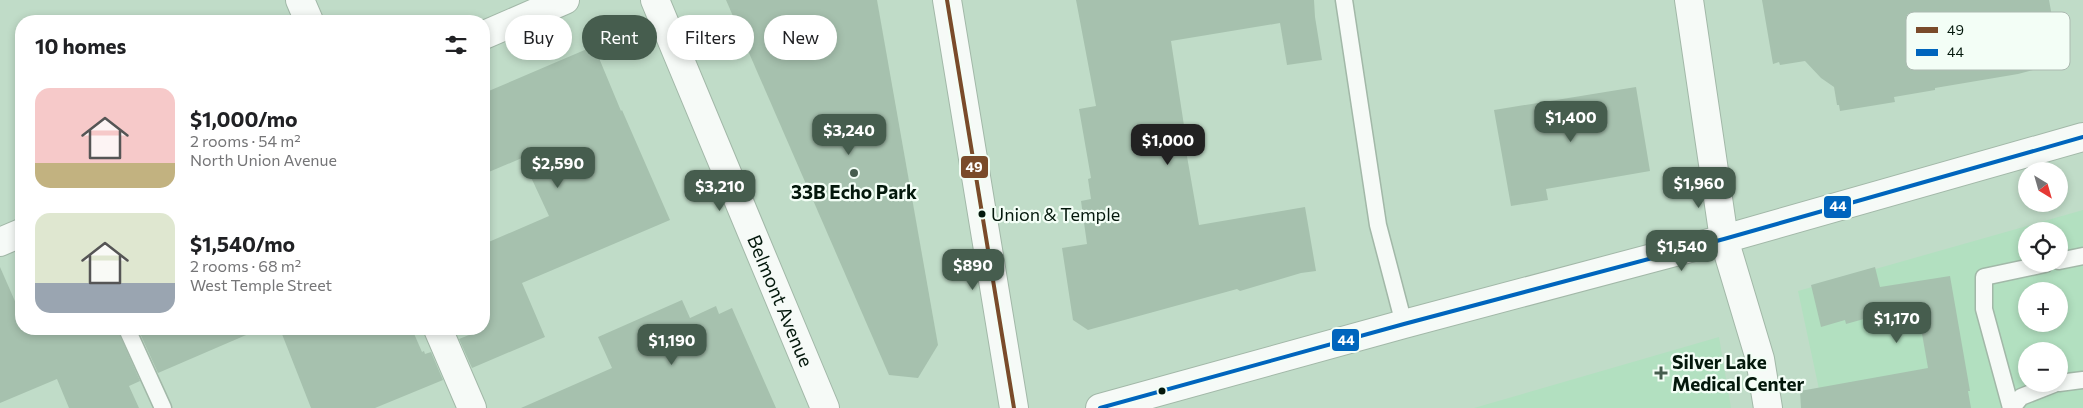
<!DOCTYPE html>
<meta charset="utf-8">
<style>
:root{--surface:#fff;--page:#f2f2f2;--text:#202124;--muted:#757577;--accent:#465d4e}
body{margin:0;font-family:Commissioner,sans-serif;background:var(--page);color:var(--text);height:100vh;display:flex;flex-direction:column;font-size:19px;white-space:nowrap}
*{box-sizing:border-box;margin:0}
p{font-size:16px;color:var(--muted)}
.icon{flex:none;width:28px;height:28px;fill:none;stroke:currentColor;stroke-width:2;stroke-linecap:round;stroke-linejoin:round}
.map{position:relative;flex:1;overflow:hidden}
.side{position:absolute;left:15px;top:15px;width:475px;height:320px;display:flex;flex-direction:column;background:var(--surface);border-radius:20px;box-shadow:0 2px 8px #0003}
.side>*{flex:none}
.top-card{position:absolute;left:505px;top:15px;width:475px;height:45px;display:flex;gap:10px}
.needle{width:32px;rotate:143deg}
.controls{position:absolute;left:2018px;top:162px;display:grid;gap:10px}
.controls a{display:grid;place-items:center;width:50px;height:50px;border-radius:50%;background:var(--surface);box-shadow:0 2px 8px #0003;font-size:25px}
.price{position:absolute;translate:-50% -42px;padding:0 11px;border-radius:10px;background:var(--accent);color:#fff;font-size:16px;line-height:32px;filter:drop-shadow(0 1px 2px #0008)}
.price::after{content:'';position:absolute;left:50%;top:30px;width:15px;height:11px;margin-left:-8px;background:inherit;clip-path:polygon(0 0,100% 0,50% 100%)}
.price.on{background:#222;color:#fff}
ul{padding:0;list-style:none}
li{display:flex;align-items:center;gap:15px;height:125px;padding:0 20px}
li span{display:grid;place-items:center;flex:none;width:140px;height:100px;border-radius:15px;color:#555}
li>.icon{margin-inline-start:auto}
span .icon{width:60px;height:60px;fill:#fffc;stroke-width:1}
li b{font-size:21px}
h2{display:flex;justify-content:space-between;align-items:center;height:60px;padding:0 20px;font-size:21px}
.chip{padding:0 18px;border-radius:22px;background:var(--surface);box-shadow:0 2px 8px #0003;font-size:18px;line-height:45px}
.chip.on{background:var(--accent);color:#fff}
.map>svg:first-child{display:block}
.built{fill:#b2e0c0;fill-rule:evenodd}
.building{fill:#a6c1ae}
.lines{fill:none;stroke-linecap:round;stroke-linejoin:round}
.lane-casing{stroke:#a2b8a8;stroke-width:19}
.street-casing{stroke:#a2b8a8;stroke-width:30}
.secondary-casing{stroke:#a2b8a8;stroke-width:30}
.lane{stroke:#f6faf7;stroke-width:16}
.street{stroke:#f6faf7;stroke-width:28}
.secondary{stroke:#f6faf7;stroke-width:28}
.bus-1-casing{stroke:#f3fef6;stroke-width:8}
.bus-2-casing{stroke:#f3fef6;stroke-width:8}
.bus-1{stroke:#7a4b2a;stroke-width:4}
.bus-2{stroke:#0065bd;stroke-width:4}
.poi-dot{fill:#465d4e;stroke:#f3fef6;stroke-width:2}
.bus-dot{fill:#04180c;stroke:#f3fef6;stroke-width:2}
.labels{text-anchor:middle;stroke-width:4.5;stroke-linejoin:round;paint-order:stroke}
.bus-label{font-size:18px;fill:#04180c;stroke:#f3fef6;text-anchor:start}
.poi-label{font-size:19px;font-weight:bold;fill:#04180c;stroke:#f3fef6}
.street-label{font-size:19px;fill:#04180c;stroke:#f3fef6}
.key{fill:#f3fef6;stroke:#abb9b0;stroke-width:1}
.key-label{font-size:14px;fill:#04180c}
.line-badge{stroke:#f3fef6;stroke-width:2}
.badge-label{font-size:14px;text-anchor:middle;font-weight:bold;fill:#fff}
</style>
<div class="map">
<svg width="2083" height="408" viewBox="0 0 2083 408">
<rect width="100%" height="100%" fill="#c0dcc8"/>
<g class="built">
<path d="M 2083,210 L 2083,408 L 1823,408 L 1798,291 ZM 2026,231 L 2059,231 L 2059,264 L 2026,264 ZM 2026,291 L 2059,291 L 2059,324 L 2026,324 ZM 2026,351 L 2059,351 L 2059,384 L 2026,384 Z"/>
<path d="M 1719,337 L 1731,408 L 1474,408 Z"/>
</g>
<g class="building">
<path d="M 726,0 L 877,0 L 938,345 L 918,378 L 889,375 Z"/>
<path d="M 1076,0 L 1314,0 L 1315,17 L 1322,60 L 1287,65 L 1280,23 L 1171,41 L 1187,145 L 1185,145 L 1199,225 L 1305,207 L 1316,271 L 1301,273 L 1240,291 L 1237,289 L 1088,330 L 1073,320 L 1062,248 L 1087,244 L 1081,201 L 1091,199 L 1088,179 L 1091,178 L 1079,109 L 1096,106 Z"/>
<path d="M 1762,0 L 2049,0 L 2053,22 L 2057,21 L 2064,62 L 2018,74 L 1935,88 L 1935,90 L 1894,97 L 1895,102 L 1840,111 L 1839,105 L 1837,105 L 1834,87 L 1821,78 L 1805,61 L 1780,65 L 1779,62 L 1773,64 Z"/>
<path d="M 594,46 L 621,111 L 622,110 L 670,220 L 522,283 L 545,337 L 472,368 L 459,339 L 484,329 L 484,244 L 549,216 L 522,158 L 484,174 L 484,93 Z"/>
<path d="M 1636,87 L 1650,171 L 1546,189 L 1548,200 L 1511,206 L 1494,110 Z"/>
<path d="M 0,267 L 21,315 L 21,329 L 117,329 L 140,381 L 129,386 L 139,408 L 69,408 L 57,379 L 0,403 Z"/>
<path d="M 1875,267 L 1880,287 L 1950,276 L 1970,391 L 1968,391 L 1971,408 L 1801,408 L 1800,391 L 1928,368 L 1918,311 L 1878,315 L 1846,324 L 1845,320 L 1821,327 L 1811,285 Z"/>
<path d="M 682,300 L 690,318 L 716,306 L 719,314 L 732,308 L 776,408 L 521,408 L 612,368 L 598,337 Z"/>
<path d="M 138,329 L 260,329 L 158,373 Z"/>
<path d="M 280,329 L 412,329 L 422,352 L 424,351 L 425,354 L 431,352 L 443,380 L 375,408 L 311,408 Z"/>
</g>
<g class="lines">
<g class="lane-casing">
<g id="lane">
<path d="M 1344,0 L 1378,225 L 1404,324"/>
<path d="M 2059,261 L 2083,256"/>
<path d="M 127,329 L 163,408"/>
<path d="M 2059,383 L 2083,380"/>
<path d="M 2011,408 L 1984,309 L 1984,277 L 2045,264"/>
<path d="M 2012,408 L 2021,397 L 2054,384"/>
</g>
</g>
<g class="street-casing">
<g id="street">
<path d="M 300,0 L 309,21"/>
<path d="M 1689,0 L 1724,239 L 1760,359 L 1768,408"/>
<path d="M 484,35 L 565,0"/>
<path d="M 0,242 L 21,233"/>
<path d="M 438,329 L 472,408"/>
</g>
</g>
<g class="secondary-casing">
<g id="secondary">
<path id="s1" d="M 655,0 L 825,408"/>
<path d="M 947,0 L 1014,408"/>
<path d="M 1100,408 L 1404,324 L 1724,239 L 2083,137"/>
</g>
</g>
<use href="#lane" class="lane"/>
<use href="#street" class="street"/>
<use href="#secondary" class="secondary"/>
<g class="bus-1-casing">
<path id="bus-1" d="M 947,0 L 1014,408"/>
</g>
<g class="bus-2-casing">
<path id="bus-2" d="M 1100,408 L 1404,324 L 1724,239 L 2083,137"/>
</g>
<use href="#bus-1" class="bus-1"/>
<use href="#bus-2" class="bus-2"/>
</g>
<g class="poi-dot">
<circle cx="854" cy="173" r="5"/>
<path d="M1658.5 365.5h5v5h5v5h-5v5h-5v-5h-5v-5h5z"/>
</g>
<g class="bus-dot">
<circle cx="982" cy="214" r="4.5"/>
<circle cx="1162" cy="391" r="4.5"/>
</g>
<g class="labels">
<g class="bus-label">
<text x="991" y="221">Union &amp; Temple</text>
</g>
<g class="poi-label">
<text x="854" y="199">33B Echo Park</text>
<text x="1672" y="369" text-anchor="start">Silver Lake<tspan x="1672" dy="22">Medical Center</tspan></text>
</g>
<g class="street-label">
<text dy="7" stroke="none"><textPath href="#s1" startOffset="326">Belmont Avenue</textPath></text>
</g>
</g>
<rect x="1906" y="12" width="164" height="58" rx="8" class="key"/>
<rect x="1916" y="27" width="22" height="6" fill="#7a4b2a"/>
<rect x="1916" y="49" width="22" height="7" fill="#0065bd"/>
<g class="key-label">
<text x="1947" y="35">49</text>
<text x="1947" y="57">44</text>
</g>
<g class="line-badge">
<rect x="960" y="155" width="29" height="24" rx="5" fill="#7a4b2a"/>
<rect x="1823" y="195" width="29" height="24" rx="5" fill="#0065bd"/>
<rect x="1331" y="328" width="29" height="24" rx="5" fill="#0065bd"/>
</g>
<g class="badge-label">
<text x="974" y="172">49</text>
<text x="1838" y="211">44</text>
<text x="1346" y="345">44</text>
</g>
</svg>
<div class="controls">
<a><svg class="needle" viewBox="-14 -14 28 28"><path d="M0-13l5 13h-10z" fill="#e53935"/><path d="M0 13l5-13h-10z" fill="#757577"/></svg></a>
<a><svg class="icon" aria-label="locate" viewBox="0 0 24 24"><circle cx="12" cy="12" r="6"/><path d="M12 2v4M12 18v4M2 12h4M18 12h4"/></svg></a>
<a>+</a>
<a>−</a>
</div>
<b class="price" style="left:1571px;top:143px">$1,400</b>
<b class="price" style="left:849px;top:156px">$3,240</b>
<b class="price on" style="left:1168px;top:166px">$1,000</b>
<b class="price" style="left:558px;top:189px">$2,590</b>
<b class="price" style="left:1699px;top:209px">$1,960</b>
<b class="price" style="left:720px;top:212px">$3,210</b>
<b class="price" style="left:1682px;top:272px">$1,540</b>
<b class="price" style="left:973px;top:291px">$890</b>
<b class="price" style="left:1897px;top:344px">$1,170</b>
<b class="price" style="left:672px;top:366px">$1,190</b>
<div class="top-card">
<a class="chip">Buy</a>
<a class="chip on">Rent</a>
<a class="chip">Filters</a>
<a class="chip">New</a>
</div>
<section class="side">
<h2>10 homes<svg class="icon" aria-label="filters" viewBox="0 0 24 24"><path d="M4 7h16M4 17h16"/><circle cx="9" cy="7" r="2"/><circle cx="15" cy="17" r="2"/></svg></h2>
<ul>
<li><span style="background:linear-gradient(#f6c9c9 75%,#c2b280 0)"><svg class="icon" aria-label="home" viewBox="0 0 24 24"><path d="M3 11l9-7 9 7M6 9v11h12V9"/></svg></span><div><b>$1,000/mo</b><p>2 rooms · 54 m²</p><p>North Union Avenue</p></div></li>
<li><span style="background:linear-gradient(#dfe7d0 70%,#9aa5b1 0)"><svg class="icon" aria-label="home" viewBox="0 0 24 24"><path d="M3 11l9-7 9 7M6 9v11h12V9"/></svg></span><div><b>$1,540/mo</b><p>2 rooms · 68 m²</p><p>West Temple Street</p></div></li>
</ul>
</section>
</div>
